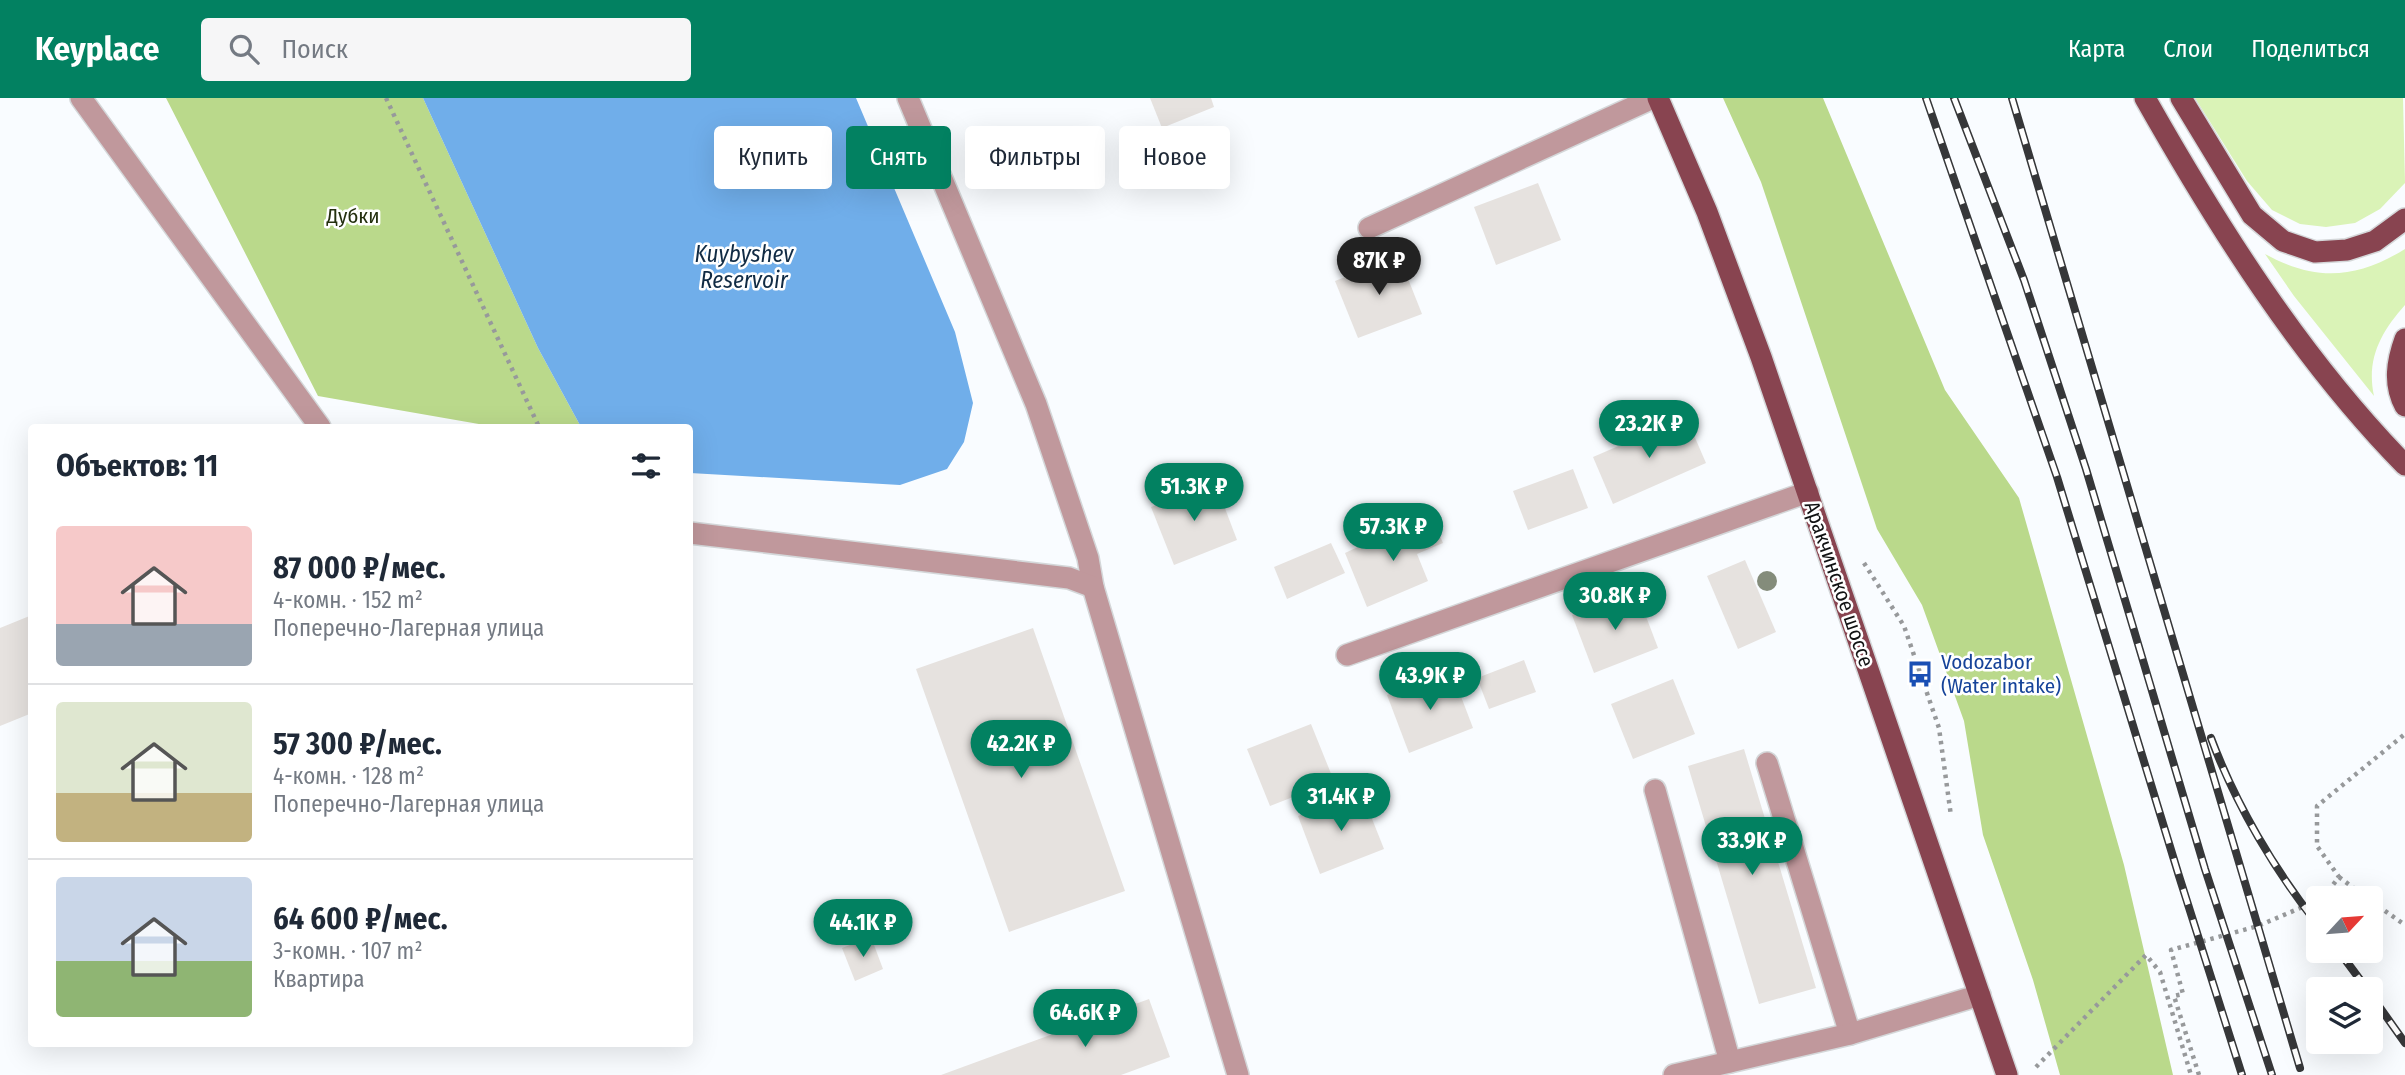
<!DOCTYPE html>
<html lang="ru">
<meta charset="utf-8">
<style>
:root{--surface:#fff;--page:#f6f6f7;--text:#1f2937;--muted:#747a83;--line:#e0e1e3;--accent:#028161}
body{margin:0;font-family:"Fira Sans Condensed",sans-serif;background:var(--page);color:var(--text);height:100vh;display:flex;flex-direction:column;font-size:26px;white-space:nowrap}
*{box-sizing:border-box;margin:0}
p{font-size:23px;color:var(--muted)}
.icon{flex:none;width:38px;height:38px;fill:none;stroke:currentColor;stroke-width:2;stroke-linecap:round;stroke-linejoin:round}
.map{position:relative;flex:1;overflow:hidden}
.details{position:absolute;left:28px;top:326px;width:665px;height:623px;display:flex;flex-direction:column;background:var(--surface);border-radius:7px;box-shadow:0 7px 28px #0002}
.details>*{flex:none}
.banner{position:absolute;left:714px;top:28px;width:665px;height:63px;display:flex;gap:14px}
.needle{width:46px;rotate:64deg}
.tools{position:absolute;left:2306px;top:788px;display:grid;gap:14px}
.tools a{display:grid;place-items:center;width:77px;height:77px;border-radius:7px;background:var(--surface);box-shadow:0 7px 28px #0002;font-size:35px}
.price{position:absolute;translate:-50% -60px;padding:0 16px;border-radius:24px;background:var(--accent);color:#fff;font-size:23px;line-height:46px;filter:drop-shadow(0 2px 4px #0008)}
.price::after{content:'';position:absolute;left:50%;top:42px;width:21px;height:16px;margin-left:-10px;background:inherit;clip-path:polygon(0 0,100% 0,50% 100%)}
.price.selected{background:#222;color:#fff}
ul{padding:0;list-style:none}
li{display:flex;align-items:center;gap:21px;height:175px;padding:0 28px}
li+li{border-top:2px solid var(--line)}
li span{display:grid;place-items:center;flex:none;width:196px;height:140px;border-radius:7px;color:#555}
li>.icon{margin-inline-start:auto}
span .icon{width:84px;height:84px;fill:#fffc;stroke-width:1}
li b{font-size:30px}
h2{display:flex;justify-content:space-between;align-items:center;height:84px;padding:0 28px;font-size:30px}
.tag{padding:0 24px;border-radius:7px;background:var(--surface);box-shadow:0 7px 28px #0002;font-size:24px;line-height:63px}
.tag.selected{background:var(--accent);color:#fff}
header{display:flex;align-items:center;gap:42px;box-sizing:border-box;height:98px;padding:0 35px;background:var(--accent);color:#fff}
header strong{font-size:33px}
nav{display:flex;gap:38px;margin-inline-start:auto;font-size:24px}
.search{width:490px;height:63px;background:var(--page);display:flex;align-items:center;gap:18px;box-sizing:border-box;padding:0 24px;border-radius:7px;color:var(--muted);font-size:26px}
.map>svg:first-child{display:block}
.green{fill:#daf3b7}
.forest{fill:#bad98b}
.water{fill:#70aeea}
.building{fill:#e6e2df}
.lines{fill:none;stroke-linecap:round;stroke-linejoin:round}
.minor-casing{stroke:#d4d7d9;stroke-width:24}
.major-casing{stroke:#d4d7d9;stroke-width:24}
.path{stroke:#97999b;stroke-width:4.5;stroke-dasharray:3.5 5;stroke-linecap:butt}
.minor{stroke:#c0989c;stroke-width:21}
.major{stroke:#884450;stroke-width:21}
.rail-casing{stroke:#363739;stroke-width:8}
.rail{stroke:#fff;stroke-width:5;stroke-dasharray:16;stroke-linecap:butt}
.tree{fill:#848c7b}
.labels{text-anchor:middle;stroke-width:5;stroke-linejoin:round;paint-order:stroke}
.park-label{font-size:21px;fill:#24300f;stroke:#fff}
.street-label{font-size:21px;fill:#111213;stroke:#fff}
.transit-label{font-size:21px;fill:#164399;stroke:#fff;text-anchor:start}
.water-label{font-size:23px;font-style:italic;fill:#112b44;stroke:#fff}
</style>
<header>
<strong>Keyplace</strong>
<div class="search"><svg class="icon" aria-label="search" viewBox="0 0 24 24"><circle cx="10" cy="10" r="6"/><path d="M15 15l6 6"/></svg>Поиск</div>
<nav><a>Карта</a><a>Слои</a><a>Поделиться</a></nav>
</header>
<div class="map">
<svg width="2405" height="977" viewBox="0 0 2405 977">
<rect width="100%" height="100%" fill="#f9fcff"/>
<g class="green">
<path d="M 2195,0 L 2403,0 L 2405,85 L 2380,111 L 2355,125 L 2326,129 L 2300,126 L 2272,112 L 2247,83 Z"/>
<path d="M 2405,151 L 2405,207 C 2381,234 2366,261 2374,298 L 2294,198 L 2265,156 C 2316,184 2356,181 2405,151 Z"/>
</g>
<g class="forest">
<path d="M 166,0 L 423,0 L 538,250 L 581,329 L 496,329 L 318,298 Z"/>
<path d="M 1723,0 L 1823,0 L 1945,292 L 2019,400 L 2124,767 L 2173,977 L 2060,977 L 2033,882 L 1983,737 L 1964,623 L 1922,507 L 1877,431 L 1761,84 Z"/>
</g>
<path class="water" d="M 423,0 L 856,0 L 955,234 L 973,305 L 964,344 L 947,371 L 900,387 L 690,375 L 690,329 L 581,329 L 538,250 Z"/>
<g class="building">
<path d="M 1150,0 L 1211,0 L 1214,9 L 1162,30 Z"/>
<path d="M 1538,85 L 1561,142 L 1496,167 L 1474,109 Z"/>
<path d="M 1399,158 L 1422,216 L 1358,240 L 1335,183 Z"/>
<path d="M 1686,319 L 1706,365 L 1613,406 L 1593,359 Z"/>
<path d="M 1573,371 L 1588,410 L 1528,432 L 1513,393 Z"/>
<path d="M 1215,384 L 1237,442 L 1174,467 L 1151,409 Z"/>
<path d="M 1433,422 L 1443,445 L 1417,456 L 1428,483 L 1367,509 L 1345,455 L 1362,447 L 1364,451 Z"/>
<path d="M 1331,445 L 1345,475 L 1287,501 L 1274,469 Z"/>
<path d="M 1745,462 L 1776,534 L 1738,551 L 1707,478 Z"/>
<path d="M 1636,492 L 1658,550 L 1594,575 L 1572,517 Z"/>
<path d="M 32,517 L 32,615 L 0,628 L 0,530 Z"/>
<path d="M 1033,530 L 1125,793 L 1009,834 L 916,571 Z"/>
<path d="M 1524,562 L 1536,594 L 1489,611 L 1477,580 Z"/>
<path d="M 1451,572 L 1473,630 L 1409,655 L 1387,597 Z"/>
<path d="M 1673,581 L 1695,636 L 1633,661 L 1611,606 Z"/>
<path d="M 1311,626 L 1334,683 L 1270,708 L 1247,651 Z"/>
<path d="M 1744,651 L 1816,890 L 1759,906 L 1688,668 Z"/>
<path d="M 1361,693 L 1384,751 L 1320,776 L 1298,718 Z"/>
<path d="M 871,839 L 883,871 L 855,883 L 842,850 Z"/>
<path d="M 1149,901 L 1170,959 L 1121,977 L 941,977 Z"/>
</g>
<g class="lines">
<g class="minor-casing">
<g id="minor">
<path d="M 81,0 L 320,329"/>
<path d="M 908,0 L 1036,306 L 1088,460 L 1093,489 L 1238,977"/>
<path d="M 1369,130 L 1653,0"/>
<path d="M 690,435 L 1069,480 L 1093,489"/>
<path d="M 1347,557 L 1808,394"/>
<path d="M 1767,665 L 1850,936"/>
<path d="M 1655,692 L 1730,964"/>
<path d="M 1674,977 L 1850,936 L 1980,897"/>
</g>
</g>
<g class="major-casing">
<g id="major">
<path d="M 1658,0 L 1707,114 L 1761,259 L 2007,977"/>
<path d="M 2145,0 C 2218,129 2301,261 2405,367"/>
<path d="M 2181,0 L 2252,117 L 2283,143 L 2315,154 L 2347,152 L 2375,143 L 2405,121"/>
<path d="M 2405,241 C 2397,263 2393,286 2405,308"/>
</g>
</g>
<g class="path">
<path d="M 386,0 L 539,329"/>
<path d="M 1864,465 L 1904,528 L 1939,630 L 1951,718"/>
<path d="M 2339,779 L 2367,800"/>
<path d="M 2323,800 L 2339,779 L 2317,748 L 2317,708 L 2405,636"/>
<path d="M 2371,803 L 2405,827"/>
<path d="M 2036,969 L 2146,857 L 2160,874 L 2191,977"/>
<path d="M 2199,977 L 2174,898 L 2183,896 L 2171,852 L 2258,828 L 2319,802"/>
</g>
<use href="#minor" class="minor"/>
<use href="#major" class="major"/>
<g class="rail-casing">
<g id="rail">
<path d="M 1926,0 L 2057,379 L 2179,778 L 2242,977"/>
<path d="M 1954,0 L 2024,182 L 2086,371 L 2205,771 L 2272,977"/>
<path d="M 2012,0 L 2300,970"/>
<path d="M 2211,640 C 2236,707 2275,773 2319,828"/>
<path d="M 2338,852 L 2367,891"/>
<path d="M 2371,897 L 2405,945"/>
</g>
</g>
<use href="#rail" class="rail"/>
</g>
<circle class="tree" cx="1767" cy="483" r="10"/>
<defs>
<g id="bus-bare" transform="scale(2.1)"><path d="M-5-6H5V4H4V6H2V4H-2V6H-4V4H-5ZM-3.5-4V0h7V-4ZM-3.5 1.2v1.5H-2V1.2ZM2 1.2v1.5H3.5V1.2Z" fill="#1a4fb4" stroke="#fff" stroke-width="2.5" paint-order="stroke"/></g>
</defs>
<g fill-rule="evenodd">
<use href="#bus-bare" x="1920" y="576"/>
</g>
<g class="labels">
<g class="park-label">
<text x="353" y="125">Дубки</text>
</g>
<g class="street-label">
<text transform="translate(1839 486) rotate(71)" y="7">Аракчинское шоссе</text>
</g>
<g class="transit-label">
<text x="1941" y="571">Vodozabor<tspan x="1941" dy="24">(Water intake)</tspan></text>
</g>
<g class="water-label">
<text x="744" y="164">Kuybyshev<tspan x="744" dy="26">Reservoir</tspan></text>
</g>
</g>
</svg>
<div class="tools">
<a><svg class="needle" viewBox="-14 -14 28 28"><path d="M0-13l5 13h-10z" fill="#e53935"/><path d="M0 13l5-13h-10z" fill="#747a83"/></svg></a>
<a><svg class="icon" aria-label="layers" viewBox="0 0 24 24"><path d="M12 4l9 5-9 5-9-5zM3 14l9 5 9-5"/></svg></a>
</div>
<b class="price selected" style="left:1379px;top:199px">87K ₽</b>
<b class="price" style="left:1649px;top:362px">23.2K ₽</b>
<b class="price" style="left:1194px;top:425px">51.3K ₽</b>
<b class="price" style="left:1393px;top:465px">57.3K ₽</b>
<b class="price" style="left:1615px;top:534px">30.8K ₽</b>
<b class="price" style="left:1430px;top:614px">43.9K ₽</b>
<b class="price" style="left:1021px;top:682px">42.2K ₽</b>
<b class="price" style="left:1341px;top:735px">31.4K ₽</b>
<b class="price" style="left:1752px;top:779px">33.9K ₽</b>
<b class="price" style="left:863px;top:861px">44.1K ₽</b>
<b class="price" style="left:1085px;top:951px">64.6K ₽</b>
<div class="banner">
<a class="tag">Купить</a>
<a class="tag selected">Снять</a>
<a class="tag">Фильтры</a>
<a class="tag">Новое</a>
</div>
<section class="details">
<h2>Объектов: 11<svg class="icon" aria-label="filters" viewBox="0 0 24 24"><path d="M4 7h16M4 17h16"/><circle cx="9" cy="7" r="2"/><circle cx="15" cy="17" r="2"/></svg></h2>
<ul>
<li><span style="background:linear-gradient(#f6c9c9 70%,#9aa5b1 0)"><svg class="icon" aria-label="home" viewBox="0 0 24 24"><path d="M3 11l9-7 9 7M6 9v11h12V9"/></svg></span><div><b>87 000 ₽/мес.</b><p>4-комн. · 152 m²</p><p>Поперечно-Лагерная улица</p></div></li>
<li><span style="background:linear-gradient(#dfe7d0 65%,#c2b280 0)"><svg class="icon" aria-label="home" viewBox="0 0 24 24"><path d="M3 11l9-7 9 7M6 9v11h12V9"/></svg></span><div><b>57 300 ₽/мес.</b><p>4-комн. · 128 m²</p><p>Поперечно-Лагерная улица</p></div></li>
<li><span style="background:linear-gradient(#c9d6e8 60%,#8fb573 0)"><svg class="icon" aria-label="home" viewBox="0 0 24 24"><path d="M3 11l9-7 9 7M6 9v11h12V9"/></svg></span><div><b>64 600 ₽/мес.</b><p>3-комн. · 107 m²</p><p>Квартира</p></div></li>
</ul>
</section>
</div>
